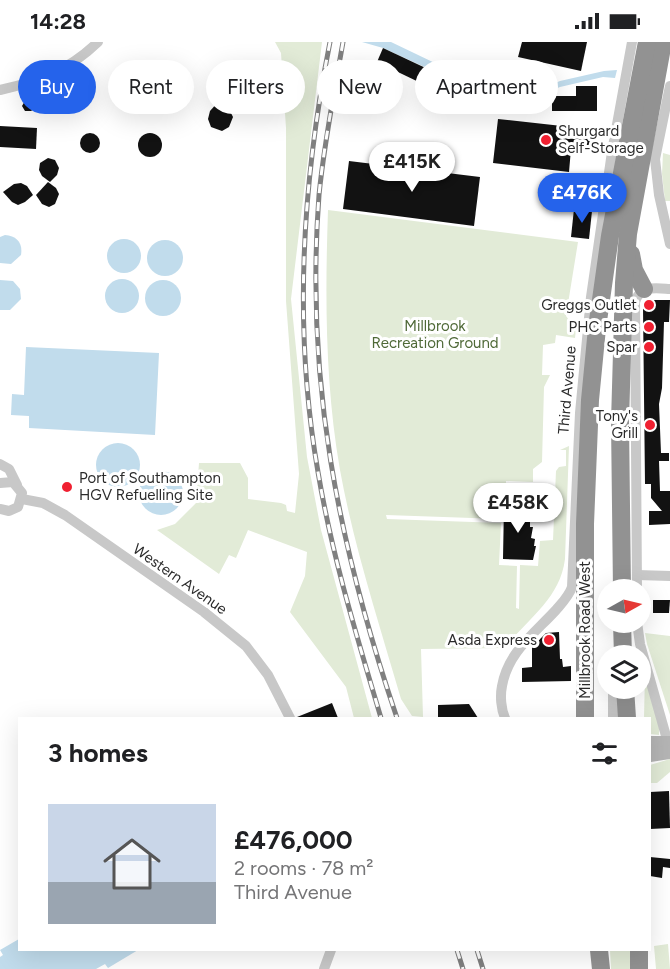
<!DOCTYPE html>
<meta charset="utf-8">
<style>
:root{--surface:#fff;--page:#f2f2f2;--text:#202124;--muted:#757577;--accent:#2563eb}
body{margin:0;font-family:Figtree,sans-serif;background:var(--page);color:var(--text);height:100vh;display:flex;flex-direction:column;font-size:22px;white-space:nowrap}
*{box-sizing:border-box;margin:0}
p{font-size:20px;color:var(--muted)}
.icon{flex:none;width:33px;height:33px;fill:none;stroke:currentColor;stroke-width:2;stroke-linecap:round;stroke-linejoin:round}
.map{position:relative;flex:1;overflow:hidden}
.sheet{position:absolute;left:18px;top:675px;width:633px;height:234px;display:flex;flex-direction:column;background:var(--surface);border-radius:0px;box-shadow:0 6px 24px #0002}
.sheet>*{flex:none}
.guide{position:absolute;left:18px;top:18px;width:634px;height:54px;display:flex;gap:12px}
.needle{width:39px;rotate:82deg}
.fabs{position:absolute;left:597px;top:537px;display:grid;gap:12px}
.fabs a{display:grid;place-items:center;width:54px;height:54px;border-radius:50%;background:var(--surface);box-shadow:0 6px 24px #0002;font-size:30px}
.price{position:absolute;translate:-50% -51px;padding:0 14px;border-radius:21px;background:#fff;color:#222;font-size:20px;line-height:39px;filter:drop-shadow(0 2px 3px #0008)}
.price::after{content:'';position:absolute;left:50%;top:36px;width:18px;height:14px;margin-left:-9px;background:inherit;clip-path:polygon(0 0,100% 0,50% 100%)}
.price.on{background:var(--accent);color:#fff}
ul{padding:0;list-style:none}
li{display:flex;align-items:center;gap:18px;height:150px;padding:0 30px}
li span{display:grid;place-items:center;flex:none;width:168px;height:120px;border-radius:0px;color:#555}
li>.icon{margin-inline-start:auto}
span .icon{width:72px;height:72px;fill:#fffc;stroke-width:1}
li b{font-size:26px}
h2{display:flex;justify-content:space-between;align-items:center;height:72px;padding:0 30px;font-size:26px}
.tag{padding:0 21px;border-radius:27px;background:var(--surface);box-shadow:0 6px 24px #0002;font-size:21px;line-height:54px}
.tag.on{background:var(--accent);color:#fff}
.status{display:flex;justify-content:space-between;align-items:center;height:42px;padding:0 30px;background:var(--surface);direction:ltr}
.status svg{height:16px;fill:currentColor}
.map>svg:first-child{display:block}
.green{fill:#e2ebd7}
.water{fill:#c1dcec}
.building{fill:#121212}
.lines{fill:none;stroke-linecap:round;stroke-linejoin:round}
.street{stroke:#c8c8c8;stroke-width:10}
.secondary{stroke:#b5b5b5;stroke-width:14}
.highway{stroke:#929292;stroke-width:18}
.rail-casing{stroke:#808080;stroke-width:5}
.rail{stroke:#fff;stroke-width:3;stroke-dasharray:9;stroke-linecap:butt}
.poi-dot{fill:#f02031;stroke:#fff;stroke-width:2}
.labels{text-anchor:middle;stroke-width:6;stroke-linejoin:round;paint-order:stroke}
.poi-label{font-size:15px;fill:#2b2b2b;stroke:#fff;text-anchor:end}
.park-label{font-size:15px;fill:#4f6937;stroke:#fff}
.street-label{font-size:15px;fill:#2b2b2b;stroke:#fff}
</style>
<div class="status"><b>14:28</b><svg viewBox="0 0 49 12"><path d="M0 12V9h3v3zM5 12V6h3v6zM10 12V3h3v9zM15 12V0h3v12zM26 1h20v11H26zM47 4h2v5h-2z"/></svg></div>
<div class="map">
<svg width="670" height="927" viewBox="0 0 670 927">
<rect width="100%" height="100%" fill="#fff"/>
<g class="green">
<path d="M 275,0 L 322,0 L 291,257 L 307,415 L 321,488 L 372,676 L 354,676 L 346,645 L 290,570 L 305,534 L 307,510 L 248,488 L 236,516 L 229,513 L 219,532 L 157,488 L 175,482 L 196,461 L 199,421 L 240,421 L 248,436 L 248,457 L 281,461 L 286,463 L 287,469 L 295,471 L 299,432 L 286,259 L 286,86 L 281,11 Z"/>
<path d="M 663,111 L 670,113 L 670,159 L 665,159 L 662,132 Z"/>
<path d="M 328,168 L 578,200 L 566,274 L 576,287 L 575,296 L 556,293 L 555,301 L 543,303 L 542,333 L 550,333 L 544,345 L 542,420 L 533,427 L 533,440 L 506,439 L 506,446 L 502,447 L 501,477 L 386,473 L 387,477 L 501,481 L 499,523 L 517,524 L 516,566 L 519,567 L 520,523 L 538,524 L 540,499 L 553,498 L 556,429 L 559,425 L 566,424 L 566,408 L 560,408 L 569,404 L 565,517 C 560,557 528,576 505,606 L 421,607 L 423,675 L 412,674 L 401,657 C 379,581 354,505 340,428 C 325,342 325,255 328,168 Z"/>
<path d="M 645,591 L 670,594 L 670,673 L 647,602 Z"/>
<path d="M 645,632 L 659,671 L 659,693 L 650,692 L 650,676 L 644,676 Z"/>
<path d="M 670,717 L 670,730 L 657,741 L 650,741 L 650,723 Z"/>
<path d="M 668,902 L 670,927 L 656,927 L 654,904 Z"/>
<path d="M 610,908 L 633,908 L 633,927 L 611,927 Z"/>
</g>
<g class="water">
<path d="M 362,0 L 391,0 L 439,23 L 503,46 L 532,51 L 560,39 L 604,29 L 617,28 L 615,36 L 603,35 L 560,45 L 534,56 L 518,56 L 442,33 L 383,6 Z"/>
<path d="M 5,193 C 17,194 23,201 21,213 L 11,222 L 0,221 L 0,195 Z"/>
<circle cx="124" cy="214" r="17"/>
<circle cx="165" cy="216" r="18"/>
<circle cx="122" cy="254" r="17"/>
<path d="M 0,238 L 13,239 L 20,247 L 21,257 L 10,268 L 0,268 Z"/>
<circle cx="163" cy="256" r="18"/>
<path d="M 26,305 L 159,311 L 155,393 L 29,386 L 29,374 L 11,373 L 12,352 L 24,353 Z"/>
<circle cx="118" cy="423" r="22"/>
<circle cx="161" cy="451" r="22"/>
<path d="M 19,897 L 20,908 L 138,908 L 108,926 L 105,922 L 96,927 L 0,927 L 0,915 L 3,913 L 0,908 Z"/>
</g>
<g class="building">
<path d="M 522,0 L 587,0 L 581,29 L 518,15 Z"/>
<path d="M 383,6 L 432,29 L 425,43 L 377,20 Z"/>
<path d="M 222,34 L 232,41 L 233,49 L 230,56 L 221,62 L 212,55 L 209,48 L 214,36 Z"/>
<path d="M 576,44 L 597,44 L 597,69 L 552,69 L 552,54 L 576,54 Z"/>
<path d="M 26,57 L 33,58 L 37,64 L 42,58 L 48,57 L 52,60 L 52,66 L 47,70 L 37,65 L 31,69 L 25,69 L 22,64 Z"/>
<path d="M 218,60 L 229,67 L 233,75 L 229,85 L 222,89 L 211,85 L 208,77 L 210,69 Z"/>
<path d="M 498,77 L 598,88 L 596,110 L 571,107 L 569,130 L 493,121 Z"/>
<path d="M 0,84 L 37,86 L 36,107 L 0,105 Z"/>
<circle cx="90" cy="101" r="10"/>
<circle cx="150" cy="103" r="12"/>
<path d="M 48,116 L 55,118 L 59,126 L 57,133 L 50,140 L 42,134 L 39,128 L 40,121 Z"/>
<path d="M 349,119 L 480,135 L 474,184 L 343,167 Z"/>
<path d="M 48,140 L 56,146 L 59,152 L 55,162 L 49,165 L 42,162 L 36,153 Z"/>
<path d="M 21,141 L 27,144 L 33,153 L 25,160 L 18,163 L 12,160 L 3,150 L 14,142 Z"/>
<path d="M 574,167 L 592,169 L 589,197 L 571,195 Z"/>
<path d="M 652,258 L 670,258 L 669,280 L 664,280 L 662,346 L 659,362 L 661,411 L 669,411 L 669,419 L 659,419 L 660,449 L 670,449 L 670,482 L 649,483 L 649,469 L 662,469 L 651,456 L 651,442 L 645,442 L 643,266 Z"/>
<path d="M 504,463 L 530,464 L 530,485 L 533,485 L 531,496 L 535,497 L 534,504 L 536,504 L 533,518 L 503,517 Z"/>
<path d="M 653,558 L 670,558 L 669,571 L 653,571 Z"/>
<path d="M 559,590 L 560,617 L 562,617 L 563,625 L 571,624 L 571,639 L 522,640 L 522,626 L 532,625 L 532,605 L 546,591 Z"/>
<path d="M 332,661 L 338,676 L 297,676 L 297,675 Z"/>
<path d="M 469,662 L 478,676 L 438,676 L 438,663 Z"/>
<path d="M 669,749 L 670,786 L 650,787 L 650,750 Z"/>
<path d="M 650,815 L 670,817 L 670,826 L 663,825 L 662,836 L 650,834 Z"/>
</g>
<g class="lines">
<g class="street">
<path d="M 670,44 L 655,117 L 659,153 L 670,202"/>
<path d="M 0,48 C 40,39 68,29 98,0"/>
<path d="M 0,422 L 9,427 L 17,443"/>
<path d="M 0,441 L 13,440 L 22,451 L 18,465 L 9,469 L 0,467"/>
<path d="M 22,457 L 43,461 L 65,473 L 204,570 L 246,604 L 268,633 L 290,676"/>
<path d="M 637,533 L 670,534"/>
<path d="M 637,548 L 635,260 C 640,243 655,246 670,247"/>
<path d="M 637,580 L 640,602 L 668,701"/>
<path d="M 505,676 C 501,667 500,654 502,644 C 508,610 534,592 556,568 C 562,561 569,554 572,545 L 580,371 L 591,255 L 612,110 L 632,0"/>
<path d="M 613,676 L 613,646"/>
<path d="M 324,927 L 331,908"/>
</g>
<g class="secondary">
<path d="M 650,701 L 670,701"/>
<path d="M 650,713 L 670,710"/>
</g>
<g class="highway">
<path d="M 631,212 L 634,228 L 644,247"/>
<path d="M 622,548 L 620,380 L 624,241 L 628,192 L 663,0"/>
<path d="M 622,580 L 623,614"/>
<path d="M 625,646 L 627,676"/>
<path d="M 585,676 L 585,482 L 590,358 L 597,286 L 610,194 L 647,0"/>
<path d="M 599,908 L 601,927"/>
<path d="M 639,908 L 639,927"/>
</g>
<g class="rail-casing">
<g id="rail">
<path d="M 330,0 C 302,141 293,287 318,430 C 332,514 357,595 381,676"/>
<path d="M 343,0 C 334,51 324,102 319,153 C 305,338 338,502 397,676"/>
<path d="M 457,908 L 463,927"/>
<path d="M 477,908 L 483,927"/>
</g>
</g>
<use href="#rail" class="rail"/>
</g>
<g class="poi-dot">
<circle cx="546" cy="98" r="6"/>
<circle cx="649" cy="263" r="6"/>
<circle cx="649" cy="285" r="6"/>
<circle cx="649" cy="305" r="6"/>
<circle cx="650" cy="383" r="6"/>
<circle cx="67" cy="445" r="6"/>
<circle cx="549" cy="598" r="6"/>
</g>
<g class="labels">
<g class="poi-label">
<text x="558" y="94" text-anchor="start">Shurgard<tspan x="558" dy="17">Self-Storage</tspan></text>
<text x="637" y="268">Greggs Outlet</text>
<text x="637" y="290">PHC Parts</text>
<text x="637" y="310">Spar</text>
<text x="638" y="379">Tony's<tspan x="638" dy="17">Grill</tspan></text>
<text x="79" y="441" text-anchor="start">Port of Southampton<tspan x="79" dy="17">HGV Refuelling Site</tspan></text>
<text x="537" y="603">Asda Express</text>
</g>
<g class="park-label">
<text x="435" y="289">Millbrook<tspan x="435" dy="17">Recreation Ground</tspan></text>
</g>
<g class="street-label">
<text transform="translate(567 348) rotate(-85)" y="5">Third Avenue</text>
<text transform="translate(180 537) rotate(35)" y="5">Western Avenue</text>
<text transform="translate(585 588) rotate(-90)" y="5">Millbrook Road West</text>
</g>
</g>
</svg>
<div class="fabs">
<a><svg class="needle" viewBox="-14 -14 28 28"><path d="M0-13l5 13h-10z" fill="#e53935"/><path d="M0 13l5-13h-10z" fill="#757577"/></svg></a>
<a><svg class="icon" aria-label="layers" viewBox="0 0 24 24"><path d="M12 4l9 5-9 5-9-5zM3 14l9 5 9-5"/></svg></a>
</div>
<b class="price" style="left:412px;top:151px">£415K</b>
<b class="price on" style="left:582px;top:182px">£476K</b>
<b class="price" style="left:518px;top:492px">£458K</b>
<div class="guide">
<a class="tag on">Buy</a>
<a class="tag">Rent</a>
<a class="tag">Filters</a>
<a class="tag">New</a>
<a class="tag">Apartment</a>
</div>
<section class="sheet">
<h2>3 homes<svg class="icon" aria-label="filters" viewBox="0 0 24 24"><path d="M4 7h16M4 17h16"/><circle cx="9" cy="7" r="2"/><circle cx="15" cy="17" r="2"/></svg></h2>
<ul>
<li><span style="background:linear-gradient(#c9d6e8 65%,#9aa5b1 0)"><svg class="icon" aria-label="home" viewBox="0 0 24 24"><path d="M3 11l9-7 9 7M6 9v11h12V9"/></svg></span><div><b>£476,000</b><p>2 rooms · 78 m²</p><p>Third Avenue</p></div></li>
</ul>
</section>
</div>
